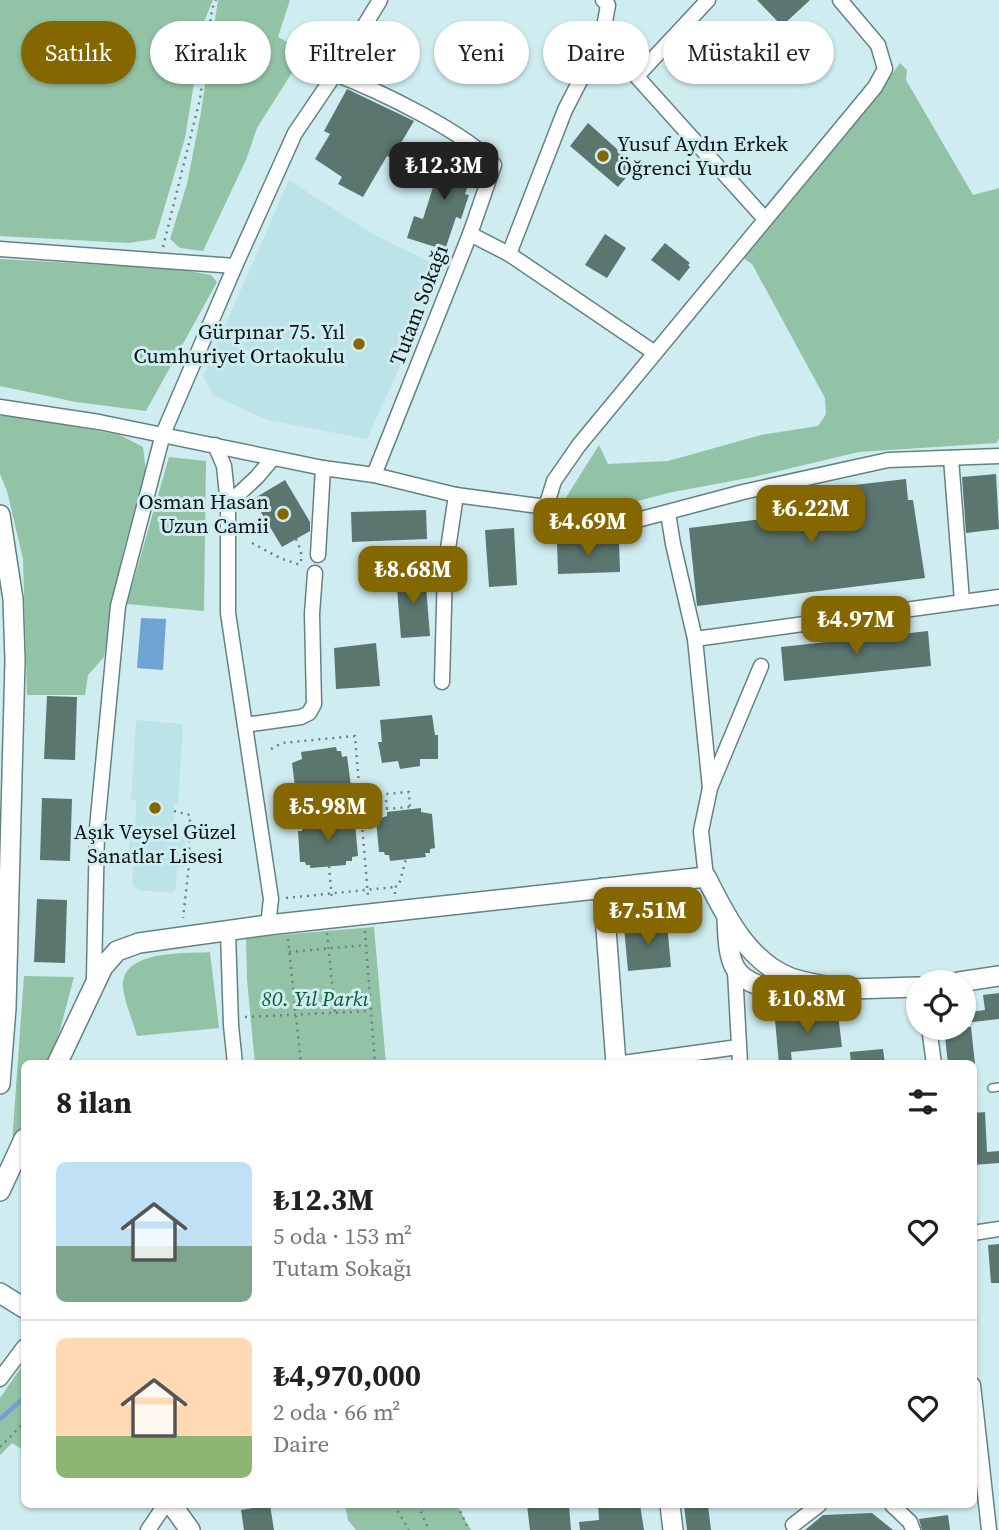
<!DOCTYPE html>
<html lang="tr">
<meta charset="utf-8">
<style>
:root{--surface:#fff;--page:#f2f2f2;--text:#202124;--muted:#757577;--line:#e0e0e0;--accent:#856700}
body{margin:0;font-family:"Source Serif 4",serif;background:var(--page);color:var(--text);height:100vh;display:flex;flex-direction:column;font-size:26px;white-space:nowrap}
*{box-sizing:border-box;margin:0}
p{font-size:23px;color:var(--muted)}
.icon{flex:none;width:38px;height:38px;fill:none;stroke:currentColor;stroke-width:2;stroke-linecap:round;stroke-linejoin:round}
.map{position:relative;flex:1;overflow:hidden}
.drawer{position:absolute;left:21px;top:1060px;width:956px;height:448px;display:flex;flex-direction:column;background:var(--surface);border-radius:10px;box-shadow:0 2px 5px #0004}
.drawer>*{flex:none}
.banner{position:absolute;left:21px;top:21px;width:957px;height:63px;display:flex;gap:14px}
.buttons{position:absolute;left:906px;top:970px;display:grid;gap:14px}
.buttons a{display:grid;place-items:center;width:70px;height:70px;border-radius:50%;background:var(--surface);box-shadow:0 2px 5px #0004;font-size:35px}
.price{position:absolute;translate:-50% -60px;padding:0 16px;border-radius:14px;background:var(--accent);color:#fff;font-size:23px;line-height:46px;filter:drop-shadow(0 2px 4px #0008)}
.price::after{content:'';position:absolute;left:50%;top:42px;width:21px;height:16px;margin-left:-10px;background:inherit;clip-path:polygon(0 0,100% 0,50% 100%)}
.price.current{background:#222;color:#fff}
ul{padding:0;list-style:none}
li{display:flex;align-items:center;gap:21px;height:175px;padding:0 35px}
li+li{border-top:2px solid var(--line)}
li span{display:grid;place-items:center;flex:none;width:196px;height:140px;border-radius:10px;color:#555}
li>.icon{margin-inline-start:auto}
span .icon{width:84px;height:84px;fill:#fffc;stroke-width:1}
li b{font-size:30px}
h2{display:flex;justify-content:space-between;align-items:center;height:84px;padding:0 35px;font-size:30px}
.tag{padding:0 24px;border-radius:32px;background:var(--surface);box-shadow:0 2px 5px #0004;font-size:24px;line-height:63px}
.tag.current{background:var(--accent);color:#fff}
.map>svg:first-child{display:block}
.built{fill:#bce4e8}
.green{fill:#93c3a6}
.water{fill:#71a2d4}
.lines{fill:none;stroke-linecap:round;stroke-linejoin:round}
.stream{stroke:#71a2d4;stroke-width:4.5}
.building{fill:#5b756f}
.lane-casing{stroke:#658184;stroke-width:10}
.street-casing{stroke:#658184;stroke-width:17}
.secondary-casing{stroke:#658184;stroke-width:22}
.path{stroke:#6e8284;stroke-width:2.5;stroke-dasharray:2 5;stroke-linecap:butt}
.lane{stroke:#fff;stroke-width:7}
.street{stroke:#fff;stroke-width:14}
.secondary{stroke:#fff;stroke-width:19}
.poi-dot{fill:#856700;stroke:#cfedf0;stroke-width:2.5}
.labels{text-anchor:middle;stroke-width:6;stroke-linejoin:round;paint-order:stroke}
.poi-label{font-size:21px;fill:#0b1516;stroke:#cfedf0;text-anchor:end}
.street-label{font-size:21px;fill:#0b1516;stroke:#cfedf0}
.park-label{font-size:21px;font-style:italic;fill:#015a35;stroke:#cfedf0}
</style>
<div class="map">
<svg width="999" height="1530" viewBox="0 0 999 1530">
<rect width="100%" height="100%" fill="#cfedf0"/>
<g class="built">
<path d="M 289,180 L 371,233 L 444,269 L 367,439 L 267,420 L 213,395 L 203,376 Z"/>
<path d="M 136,720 L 183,724 L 178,804 L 175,804 L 173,836 L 185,838 L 184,867 L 177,867 L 176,889 L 172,893 L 138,890 L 132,884 L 133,862 L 127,862 L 130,835 L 135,835 L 136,801 L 131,800 Z"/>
</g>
<g class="green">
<path d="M 0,0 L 213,0 L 204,22 L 185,138 L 155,239 L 129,243 L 0,236 Z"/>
<path d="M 218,0 L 290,0 L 278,37 L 305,52 L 257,128 L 246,160 L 203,251 L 180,248 L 170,239 L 187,184 L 201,112 Z"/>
<path d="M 900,63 L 907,70 L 906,80 L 973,195 L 999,188 L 999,438 L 997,443 L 859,452 L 753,477 L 668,493 L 623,505 L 565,499 L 599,445 L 608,464 L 668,461 L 761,435 L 818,426 L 826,414 L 825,398 L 752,264 L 743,258 L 874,98 Z"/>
<path d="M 0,259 L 178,269 L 211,275 L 217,282 L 146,411 L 76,402 L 0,386 Z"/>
<path d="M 10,415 L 120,435 L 143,447 L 146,471 L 123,552 L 104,657 L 88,675 L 85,695 L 27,695 L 23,559 L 7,491 L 0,474 L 0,416 Z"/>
<path d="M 169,457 L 206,461 L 204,611 L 127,604 Z"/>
<path d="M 374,927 L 386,1064 L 255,1064 L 247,980 L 246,938 Z"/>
<path d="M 210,952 L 219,1028 L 137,1036 C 133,1021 125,1004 123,988 C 120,949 185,954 210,952 Z"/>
<path d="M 24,976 L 74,977 L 51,1064 L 24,1064 L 24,1125 L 11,1156 Z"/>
<path d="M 24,1363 L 24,1449 L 23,1450 L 12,1443 L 0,1455 L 0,1398 Z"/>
<path d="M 345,1505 L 457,1505 L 471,1530 L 356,1530 L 348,1520 Z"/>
</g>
<path class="water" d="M 141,618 L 166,619 L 163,670 L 137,668 Z"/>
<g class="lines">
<path class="stream" d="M 0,1419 L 24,1398"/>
</g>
<g class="building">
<path d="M 757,0 L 810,0 L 782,26 Z"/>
<path d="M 347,89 L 414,121 L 392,158 L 387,156 L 363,197 L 338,184 L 342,177 L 315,159 L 330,134 L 324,131 Z"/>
<path d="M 588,123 L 636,166 L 618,187 L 570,146 Z"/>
<path d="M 444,152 L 476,162 L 465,194 L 469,195 L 461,219 L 456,217 L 445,250 L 407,238 L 414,216 L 423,219 Z"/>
<path d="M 605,234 L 626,248 L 607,278 L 585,265 Z"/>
<path d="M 665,243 L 690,263 L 688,265 L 690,267 L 679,281 L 651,260 Z"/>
<path d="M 996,474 L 999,529 L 966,533 L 962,477 Z"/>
<path d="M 906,479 L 908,500 L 913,500 L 925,578 L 697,606 L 689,528 L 779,517 L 776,494 Z"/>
<path d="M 285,480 L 310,522 L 310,531 L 282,547 L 253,499 Z"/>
<path d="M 426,510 L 427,539 L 352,542 L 351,512 Z"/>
<path d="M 514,528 L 517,585 L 489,587 L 485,530 Z"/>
<path d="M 619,542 L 620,572 L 558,574 L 557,543 Z"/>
<path d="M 425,574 L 430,636 L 401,638 L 396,576 Z"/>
<path d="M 928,631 L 931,666 L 784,681 L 781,647 Z"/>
<path d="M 376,643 L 380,686 L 336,689 L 334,648 Z"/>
<path d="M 47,696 L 77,697 L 75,760 L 44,759 Z"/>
<path d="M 432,715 L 435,735 L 438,735 L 438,759 L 420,759 L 420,766 L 400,769 L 398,761 L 382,763 L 378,742 L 382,742 L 380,720 Z"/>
<path d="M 336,747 L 337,751 L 341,751 L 342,757 L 347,756 L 351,786 L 346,786 L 347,792 L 344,792 L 344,796 L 307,801 L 306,799 L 301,798 L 300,794 L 296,794 L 292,763 L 302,759 L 301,752 Z"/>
<path d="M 42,798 L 72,799 L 70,861 L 40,860 Z"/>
<path d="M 421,808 L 421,812 L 432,814 L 435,848 L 430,849 L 430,853 L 425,853 L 426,857 L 390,861 L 389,855 L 385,855 L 384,852 L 379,852 L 376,820 L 387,816 L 387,812 Z"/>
<path d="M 342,818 L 344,821 L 348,821 L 349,825 L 355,824 L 358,856 L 352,857 L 352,861 L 346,861 L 346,865 L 310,868 L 310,865 L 306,865 L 305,862 L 300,862 L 298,831 L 302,831 L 302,827 L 308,827 L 307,821 Z"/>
<path d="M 37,899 L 67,900 L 65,963 L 34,962 Z"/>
<path d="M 667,923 L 671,967 L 628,971 L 624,927 Z"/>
<path d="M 999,993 L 999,1019 L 964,1023 L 964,1013 L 985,1010 L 983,995 Z"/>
<path d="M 838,1014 L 842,1047 L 791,1052 L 792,1064 L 779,1064 L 775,1020 Z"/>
<path d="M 944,1027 L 971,1027 L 975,1064 L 948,1064 Z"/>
<path d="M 883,1049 L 885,1064 L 851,1064 L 850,1052 Z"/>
<path d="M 985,1112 L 987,1152 L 999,1151 L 999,1163 L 973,1165 L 973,1113 Z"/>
<path d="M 999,1244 L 999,1283 L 991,1283 L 988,1245 Z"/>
<path d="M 270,1505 L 274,1530 L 244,1530 L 241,1510 Z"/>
<path d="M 527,1505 L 569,1505 L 571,1530 L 530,1530 Z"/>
<path d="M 598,1505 L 640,1505 L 644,1530 L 580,1530 L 579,1522 L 599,1520 Z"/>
<path d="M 708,1505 L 711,1530 L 687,1530 L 684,1506 Z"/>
<path d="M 872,1513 L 893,1530 L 805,1530 L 823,1515 Z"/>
<path d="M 948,1515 L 950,1530 L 922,1530 L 919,1519 Z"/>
</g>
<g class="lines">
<g class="lane-casing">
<path id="lane" d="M 992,1088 L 999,1087"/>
</g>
<g class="street-casing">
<g id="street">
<path d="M 603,0 L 608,5 L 602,38 L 765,219"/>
<path d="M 335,74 C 375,89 468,133 494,165 L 470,234 L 374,475"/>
<path d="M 637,76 L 708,0"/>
<path d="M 470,234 L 509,254 L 655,353"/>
<path d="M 0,249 L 235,266"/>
<path d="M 509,254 L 565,110 L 602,38"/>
<path d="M 0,407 L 99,422 L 323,468 L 374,475 L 456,495 L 546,507 L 626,523 L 743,492 L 888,460 L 999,456"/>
<path d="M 215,445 L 224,466 L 228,504 L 228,613 L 271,899 L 268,925"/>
<path d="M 951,458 L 962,601"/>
<path d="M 228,504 L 257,477 L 273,458"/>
<path d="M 546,507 L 554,481 L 579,445 L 875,87 L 885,69 L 878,45 L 840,0"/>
<path d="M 668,513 L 673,544 L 695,639 L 710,788"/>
<path d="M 318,555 L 323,468"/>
<path d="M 695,639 L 999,597"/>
<path d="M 442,682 L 445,569 L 456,495"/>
<path d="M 245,725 L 301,717 L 309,713 L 314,704 L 312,614 L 315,573"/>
<path d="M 706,877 L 701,831 L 710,788 L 761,666"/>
<path d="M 228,932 L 231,1025 L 235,1064"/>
<path d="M 735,971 L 740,1064"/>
<path d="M 94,979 L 97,828 L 118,606 L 163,434 L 235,266 L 295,133 L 335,74 L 380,0"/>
<path d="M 929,1027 L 934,1064"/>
<path d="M 616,1064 L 738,1047"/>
<path d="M 973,1233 L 999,1229"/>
<path d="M 0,1379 L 24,1347"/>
<path d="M 973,1385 L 989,1530"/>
<path d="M 892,1505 L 910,1522 L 913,1530"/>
<path d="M 793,1525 L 819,1505"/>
<path d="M 148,1530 L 165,1505"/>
</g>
</g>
<g class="secondary-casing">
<g id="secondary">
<path d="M 0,515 L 13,599 L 15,660 L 6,1008 L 0,1084"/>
<path d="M 603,888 L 616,1064"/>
<path d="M 727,919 C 729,965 730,981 780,991 L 919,987"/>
<path d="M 959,982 L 999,976"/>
<path d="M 57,1064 L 103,967 L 117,951 L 139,943 L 268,925 L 706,877 C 725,915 748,962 791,978 C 808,984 827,986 844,989"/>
<path d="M 0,1191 L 24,1139"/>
<path d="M 0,1293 L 24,1308"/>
<path d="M 172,1505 L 190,1530"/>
<path d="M 670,1505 L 673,1530"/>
</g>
</g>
<g class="path">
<path d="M 163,247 L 200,99 L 212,9 L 216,0"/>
<path d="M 296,539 L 301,551 L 301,565"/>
<path d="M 252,543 L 280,558 L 303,566"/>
<path d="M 271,749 L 282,743 L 355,736 L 360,797"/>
<circle cx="360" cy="810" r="13"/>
<path d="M 325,799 L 327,811 L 346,809"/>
<path d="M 368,801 L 374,795 L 409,792 L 410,807 L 412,806"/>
<path d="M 278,809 L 301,807 L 307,814 L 327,811"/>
<path d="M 387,809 L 386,800 L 380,802 L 379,807 C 387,811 400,807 410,807"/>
<path d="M 174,811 L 190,815 L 189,865 L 183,918"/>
<path d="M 279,823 L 303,820 L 307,814"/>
<path d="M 362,823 L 368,897"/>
<path d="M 329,866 L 332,901"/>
<path d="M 395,894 L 395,887 L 399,885 L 406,859"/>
<path d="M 286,898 L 395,887"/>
<path d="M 365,931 L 375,1064"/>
<path d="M 327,933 L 335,1013"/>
<path d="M 288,939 L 301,1064"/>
<path d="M 289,952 L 366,945"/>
<path d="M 245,1017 L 371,1011"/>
<path d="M 0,1447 L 24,1423"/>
<path d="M 394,1505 L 409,1530"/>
<path d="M 418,1505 L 429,1530"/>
<path d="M 457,1505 L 469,1530"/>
</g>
<use href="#lane" class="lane"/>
<use href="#street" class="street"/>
<use href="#secondary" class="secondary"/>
</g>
<g class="poi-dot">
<circle cx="603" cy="156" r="7"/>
<circle cx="359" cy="344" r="7"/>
<circle cx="283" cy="514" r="7"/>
<circle cx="155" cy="808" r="7"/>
</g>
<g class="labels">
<g class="poi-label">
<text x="617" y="151" text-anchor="start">Yusuf Aydın Erkek<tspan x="617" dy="24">Öğrenci Yurdu</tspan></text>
<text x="345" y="339">Gürpınar 75. Yıl<tspan x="345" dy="24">Cumhuriyet Ortaokulu</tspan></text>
<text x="269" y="509">Osman Hasan<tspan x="269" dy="24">Uzun Camii</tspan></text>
<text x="155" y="839" text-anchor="middle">Aşık Veysel Güzel<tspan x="155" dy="24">Sanatlar Lisesi</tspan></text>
</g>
<g class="street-label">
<text transform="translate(419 305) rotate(-69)" y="7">Tutam Sokağı</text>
</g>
<g class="park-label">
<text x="315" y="1006">80. Yıl Parkı</text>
</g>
</g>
</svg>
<div class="buttons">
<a><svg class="icon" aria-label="locate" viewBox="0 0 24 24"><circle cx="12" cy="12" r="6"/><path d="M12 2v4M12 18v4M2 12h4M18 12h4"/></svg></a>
</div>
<b class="price current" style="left:444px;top:202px">₺12.3M</b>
<b class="price" style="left:811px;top:545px">₺6.22M</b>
<b class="price" style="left:588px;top:558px">₺4.69M</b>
<b class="price" style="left:413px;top:606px">₺8.68M</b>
<b class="price" style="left:856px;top:656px">₺4.97M</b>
<b class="price" style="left:328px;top:843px">₺5.98M</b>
<b class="price" style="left:648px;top:947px">₺7.51M</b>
<b class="price" style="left:807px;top:1035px">₺10.8M</b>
<div class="banner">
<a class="tag current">Satılık</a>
<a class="tag">Kiralık</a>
<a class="tag">Filtreler</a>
<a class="tag">Yeni</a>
<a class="tag">Daire</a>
<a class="tag">Müstakil ev</a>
</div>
<section class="drawer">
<h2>8 ilan<svg class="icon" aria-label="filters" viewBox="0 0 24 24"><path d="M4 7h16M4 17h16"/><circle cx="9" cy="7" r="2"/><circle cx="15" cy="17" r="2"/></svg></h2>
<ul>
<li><span style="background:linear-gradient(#bfe0f5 60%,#7fa58c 0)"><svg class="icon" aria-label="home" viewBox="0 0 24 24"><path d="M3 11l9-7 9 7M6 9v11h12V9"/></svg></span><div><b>₺12.3M</b><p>5 oda · 153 m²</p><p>Tutam Sokağı</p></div><svg class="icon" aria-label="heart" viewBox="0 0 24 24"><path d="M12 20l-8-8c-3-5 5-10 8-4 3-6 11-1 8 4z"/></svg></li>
<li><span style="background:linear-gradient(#ffd9b3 70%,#8fb573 0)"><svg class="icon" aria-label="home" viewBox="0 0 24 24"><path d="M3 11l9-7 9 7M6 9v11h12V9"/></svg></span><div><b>₺4,970,000</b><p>2 oda · 66 m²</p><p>Daire</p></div><svg class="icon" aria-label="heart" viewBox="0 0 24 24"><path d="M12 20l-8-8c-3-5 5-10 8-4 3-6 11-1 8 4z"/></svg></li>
</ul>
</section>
</div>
